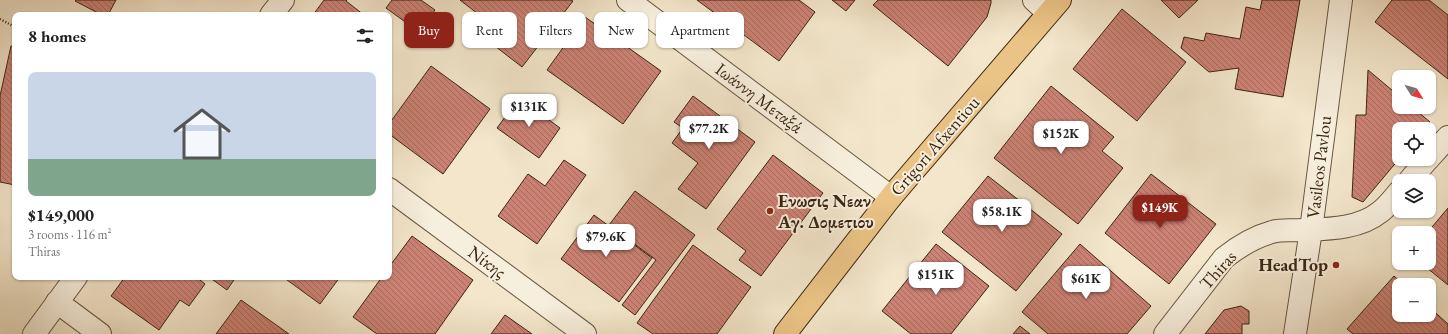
<!DOCTYPE html>
<meta charset="utf-8">
<style>
:root{--surface:#fff;--page:#f2f2f2;--text:#202124;--muted:#757577;--line:#e0e0e0;--accent:#8f2418}
body{margin:0;font-family:"EB Garamond",serif;background:var(--page);color:var(--text);height:100vh;display:flex;flex-direction:column;font-size:15px;white-space:nowrap}
*{box-sizing:border-box;margin:0}
p{font-size:13px;color:var(--muted)}
.icon{flex:none;width:22px;height:22px;fill:none;stroke:currentColor;stroke-width:2;stroke-linecap:round;stroke-linejoin:round}
.map{position:relative;flex:1;overflow:hidden}
.panel{position:absolute;left:12px;top:12px;width:380px;height:268px;display:flex;flex-direction:column;background:var(--surface);border-radius:8px;box-shadow:0 1px 3px #0004}
.panel>*{flex:none}
.guide{position:absolute;left:404px;top:12px;width:380px;height:36px;display:flex;gap:8px}
.needle{width:26px;rotate:127deg}
.buttons{position:absolute;left:1392px;top:70px;display:grid;gap:8px}
.buttons a{display:grid;place-items:center;width:44px;height:44px;border-radius:8px;background:var(--surface);box-shadow:0 1px 3px #0004;font-size:20px}
.price{position:absolute;translate:-50% -34px;padding:0 9px;border-radius:8px;background:#fff;color:#222;font-size:13px;line-height:26px;filter:drop-shadow(0 1px 2px #0008)}
.price::after{content:'';position:absolute;left:50%;top:24px;width:12px;height:9px;margin-left:-6px;background:inherit;clip-path:polygon(0 0,100% 0,50% 100%)}
.price.selected{background:var(--accent);color:#fff}
ul{padding:0;list-style:none}
li{display:grid;align-content:center;gap:8px;height:212px;padding:0 16px}
li+li{border-top:1px solid var(--line)}
li span{display:grid;place-items:center;height:124px;border-radius:8px;color:#555}
li>.icon{margin-inline-start:auto}
span .icon{width:72px;height:72px;fill:#fffc;stroke-width:1}
li b{font-size:17px}
h2{display:flex;justify-content:space-between;align-items:center;height:48px;padding:0 16px;font-size:17px}
.chip{padding:0 14px;border-radius:8px;background:var(--surface);box-shadow:0 1px 3px #0004;font-size:14px;line-height:36px}
.chip.selected{background:var(--accent);color:#fff}
.map>svg:first-child{display:block}
.building{fill:url(#building-back-hatch);stroke:#3b2512}
.lines{fill:none;stroke-linecap:round;stroke-linejoin:round}
.minor-casing{stroke:#695540;stroke-width:24}
.tertiary-casing{stroke:#695540;stroke-width:24}
.primary-casing{stroke:#3b2512;stroke-width:24}
.path{stroke:#3b2512;stroke-width:2.5;stroke-dasharray:1 2;stroke-linecap:butt}
.minor{stroke:#f7efdd;stroke-width:22}
.tertiary{stroke:#f7efdd;stroke-width:22}
.primary{stroke:#eac386;stroke-width:22}
.poi-dot{fill:#8f2418;stroke:#f7efdd;stroke-width:1.5}
.labels{text-anchor:middle;stroke-width:4;stroke-linejoin:round;paint-order:stroke}
.street-label{font-size:18px;fill:#3b2512;stroke:#f7efdd}
.poi-label{font-size:18px;font-weight:bold;fill:#3b2512;stroke:#f7efdd;text-anchor:start}
</style>
<div class="map">
<svg width="1448" height="334" viewBox="0 0 1448 334">
<defs>
<pattern id="building-back-hatch" width="6" height="6" patternUnits="userSpaceOnUse"><rect width="6" height="6" fill="#cc8275"/><path d="M-1 5l2 2M0 0l6 6M5-1l2 2" fill="none" stroke="#a76a5f"/></pattern>
</defs>
<rect width="100%" height="100%" fill="#f3e6cb"/>
<filter id="stains"><feTurbulence type="fractalNoise" baseFrequency=".005" numOctaves="4"/><feColorMatrix values="0 0 0 0 .2 0 0 0 0 .09 0 0 0 0 .02 0 0 0 .5 -.17"/></filter>
<radialGradient id="worn" r=".72"><stop offset=".6" stop-color="#630" stop-opacity="0"/><stop offset="1" stop-color="#630" stop-opacity=".3"/></radialGradient>
<g class="building">
<path d="M 76,0 L 116,0 L 108,15 L 102,15 L 75,1 Z"/>
<path d="M 324,0 L 347,0 L 346,1 L 364,15 L 313,15 Z"/>
<path d="M 392,0 L 421,0 L 435,10 L 419,32 L 386,8 Z"/>
<path d="M 460,0 L 571,0 L 573,1 L 522,67 L 482,36 L 491,24 Z"/>
<path d="M 697,0 L 799,0 L 815,12 L 779,61 Z"/>
<path d="M 832,0 L 855,0 L 846,11 Z"/>
<path d="M 878,0 L 991,0 L 991,3 L 987,17 L 948,66 L 873,5 Z"/>
<path d="M 1161,0 L 1198,0 L 1179,18 Z"/>
<path d="M 1262,0 L 1300,0 L 1283,97 L 1235,89 L 1239,68 L 1209,72 L 1181,48 L 1184,37 L 1204,41 L 1206,33 L 1240,39 L 1246,7 L 1260,10 Z"/>
<path d="M 1392,0 L 1429,0 L 1448,15 L 1448,79 L 1375,22 Z"/>
<path d="M 1122,9 L 1186,62 L 1137,121 L 1073,69 Z"/>
<path d="M 585,17 L 661,71 L 623,124 L 547,70 Z"/>
<path d="M 11,46 L 15,47 L 15,185 L 0,182 L 0,96 Z"/>
<path d="M 431,66 L 490,109 L 443,174 L 389,134 L 389,124 Z"/>
<path d="M 1368,70 L 1399,96 L 1399,107 L 1412,107 L 1430,122 L 1424,129 L 1399,129 L 1399,159 L 1363,202 L 1352,197 L 1356,115 L 1366,115 Z"/>
<path d="M 1051,86 L 1114,137 L 1102,151 L 1123,168 L 1078,224 L 994,158 Z"/>
<path d="M 693,96 L 755,142 L 706,209 L 678,189 L 698,163 L 672,143 L 683,128 L 674,122 Z"/>
<path d="M 519,98 L 560,128 L 539,158 L 497,128 Z"/>
<path d="M 773,155 L 823,193 L 761,276 L 739,260 L 746,251 L 717,229 Z"/>
<path d="M 564,160 L 586,175 L 537,244 L 498,216 L 528,174 L 545,186 Z"/>
<path d="M 1151,174 L 1216,224 L 1169,284 L 1105,233 Z"/>
<path d="M 988,176 L 1062,234 L 1016,291 L 942,232 Z"/>
<path d="M 635,191 L 695,235 L 635,315 L 622,305 L 656,260 L 609,225 Z"/>
<path d="M 1448,208 L 1448,285 L 1421,263 L 1429,263 L 1429,233 L 1427,233 Z"/>
<path d="M 594,215 L 652,258 L 619,302 L 561,259 Z"/>
<path d="M 412,236 L 473,280 L 435,334 L 377,334 L 353,317 L 382,277 L 389,277 L 389,267 Z"/>
<path d="M 936,244 L 989,286 L 951,334 L 911,334 L 882,311 Z"/>
<path d="M 1080,244 L 1151,306 L 1127,334 L 1048,334 L 1022,312 Z"/>
<path d="M 693,245 L 751,287 L 717,334 L 653,334 L 637,323 Z"/>
<path d="M 1394,276 L 1404,285 L 1399,285 L 1399,315 L 1429,315 L 1429,307 L 1448,324 L 1448,334 L 1353,334 L 1347,329 Z"/>
<path d="M 125,277 L 196,277 L 205,284 L 189,306 L 180,300 L 159,330 L 111,296 Z"/>
<path d="M 209,277 L 236,277 L 227,290 Z"/>
<path d="M 283,277 L 340,277 L 320,304 Z"/>
<path d="M 241,300 L 289,334 L 216,334 Z"/>
<path d="M 1241,306 L 1249,311 L 1249,324 L 1242,324 L 1242,334 L 1205,334 L 1224,310 Z"/>
<path d="M 505,315 L 532,334 L 491,334 Z"/>
<path d="M 1020,326 L 1030,334 L 1013,334 Z"/>
</g>
<g class="lines">
<g class="minor-casing">
<g id="minor">
<path d="M 628,0 L 891,197"/>
<path d="M 1034,0 L 1048,13"/>
<path d="M 271,15 L 283,0"/>
<path d="M 1429,158 L 1448,137"/>
<path d="M 1409,181 L 1428,159"/>
<path d="M 389,189 L 585,334"/>
<path d="M 57,302 L 100,334"/>
<path d="M 34,334 L 76,277"/>
<path d="M 1165,334 L 1224,258 C 1239,246 1254,237 1272,232 C 1282,229 1293,231 1303,230 C 1328,229 1359,229 1380,212 C 1387,207 1393,199 1399,192"/>
</g>
</g>
<g class="tertiary-casing">
<path id="tertiary" d="M 1295,334 L 1311,230 L 1341,0"/>
</g>
<g class="primary-casing">
<path id="primary" d="M 785,334 L 891,197 L 1060,0"/>
</g>
<path class="path" d="M 0,19 L 15,27"/>
<use href="#minor" class="minor"/>
<use href="#tertiary" class="tertiary"/>
<use href="#primary" class="primary"/>
</g>
<g class="poi-dot">
<circle cx="770" cy="211" r="4"/>
<circle cx="1336" cy="265" r="4"/>
</g>
<g class="labels">
<g class="street-label">
<text transform="translate(759 98) rotate(37)" y="6">Ιωάννη Μεταξά</text>
<text transform="translate(935 146) rotate(-49)" y="6">Grigori Afxentiou</text>
<text transform="translate(1319 167) rotate(-83)" y="6">Vasileos Pavlou</text>
<text transform="translate(487 262) rotate(36)" y="6">Νίκης</text>
<text transform="translate(1218 270) rotate(-48)" y="6">Thiras</text>
</g>
<g class="poi-label">
<text x="778" y="207">Ενωσις Νεαν<tspan x="778" dy="21">Αγ. Δομετιου</tspan></text>
<text x="1328" y="271" text-anchor="end">HeadTop</text>
</g>
</g>
<rect width="100%" height="100%" filter="url(#stains)"/>
<rect width="100%" height="100%" fill="url(#worn)"/>
</svg>
<div class="buttons">
<a><svg class="needle" viewBox="-14 -14 28 28"><path d="M0-13l5 13h-10z" fill="#e53935"/><path d="M0 13l5-13h-10z" fill="#757577"/></svg></a>
<a><svg class="icon" aria-label="locate" viewBox="0 0 24 24"><circle cx="12" cy="12" r="6"/><path d="M12 2v4M12 18v4M2 12h4M18 12h4"/></svg></a>
<a><svg class="icon" aria-label="layers" viewBox="0 0 24 24"><path d="M12 4l9 5-9 5-9-5zM3 14l9 5 9-5"/></svg></a>
<a>+</a>
<a>−</a>
</div>
<b class="price" style="left:529px;top:128px">$131K</b>
<b class="price" style="left:709px;top:150px">$77.2K</b>
<b class="price" style="left:1061px;top:155px">$152K</b>
<b class="price selected" style="left:1160px;top:229px">$149K</b>
<b class="price" style="left:1002px;top:233px">$58.1K</b>
<b class="price" style="left:606px;top:258px">$79.6K</b>
<b class="price" style="left:936px;top:296px">$151K</b>
<b class="price" style="left:1086px;top:300px">$61K</b>
<div class="guide">
<a class="chip selected">Buy</a>
<a class="chip">Rent</a>
<a class="chip">Filters</a>
<a class="chip">New</a>
<a class="chip">Apartment</a>
</div>
<section class="panel">
<h2>8 homes<svg class="icon" aria-label="filters" viewBox="0 0 24 24"><path d="M4 7h16M4 17h16"/><circle cx="9" cy="7" r="2"/><circle cx="15" cy="17" r="2"/></svg></h2>
<ul>
<li><span style="background:linear-gradient(#c9d6e8 70%,#7fa58c 0)"><svg class="icon" aria-label="home" viewBox="0 0 24 24"><path d="M3 11l9-7 9 7M6 9v11h12V9"/></svg></span><div><b>$149,000</b><p>3 rooms · 116 m²</p><p>Thiras</p></div></li>
</ul>
</section>
</div>
